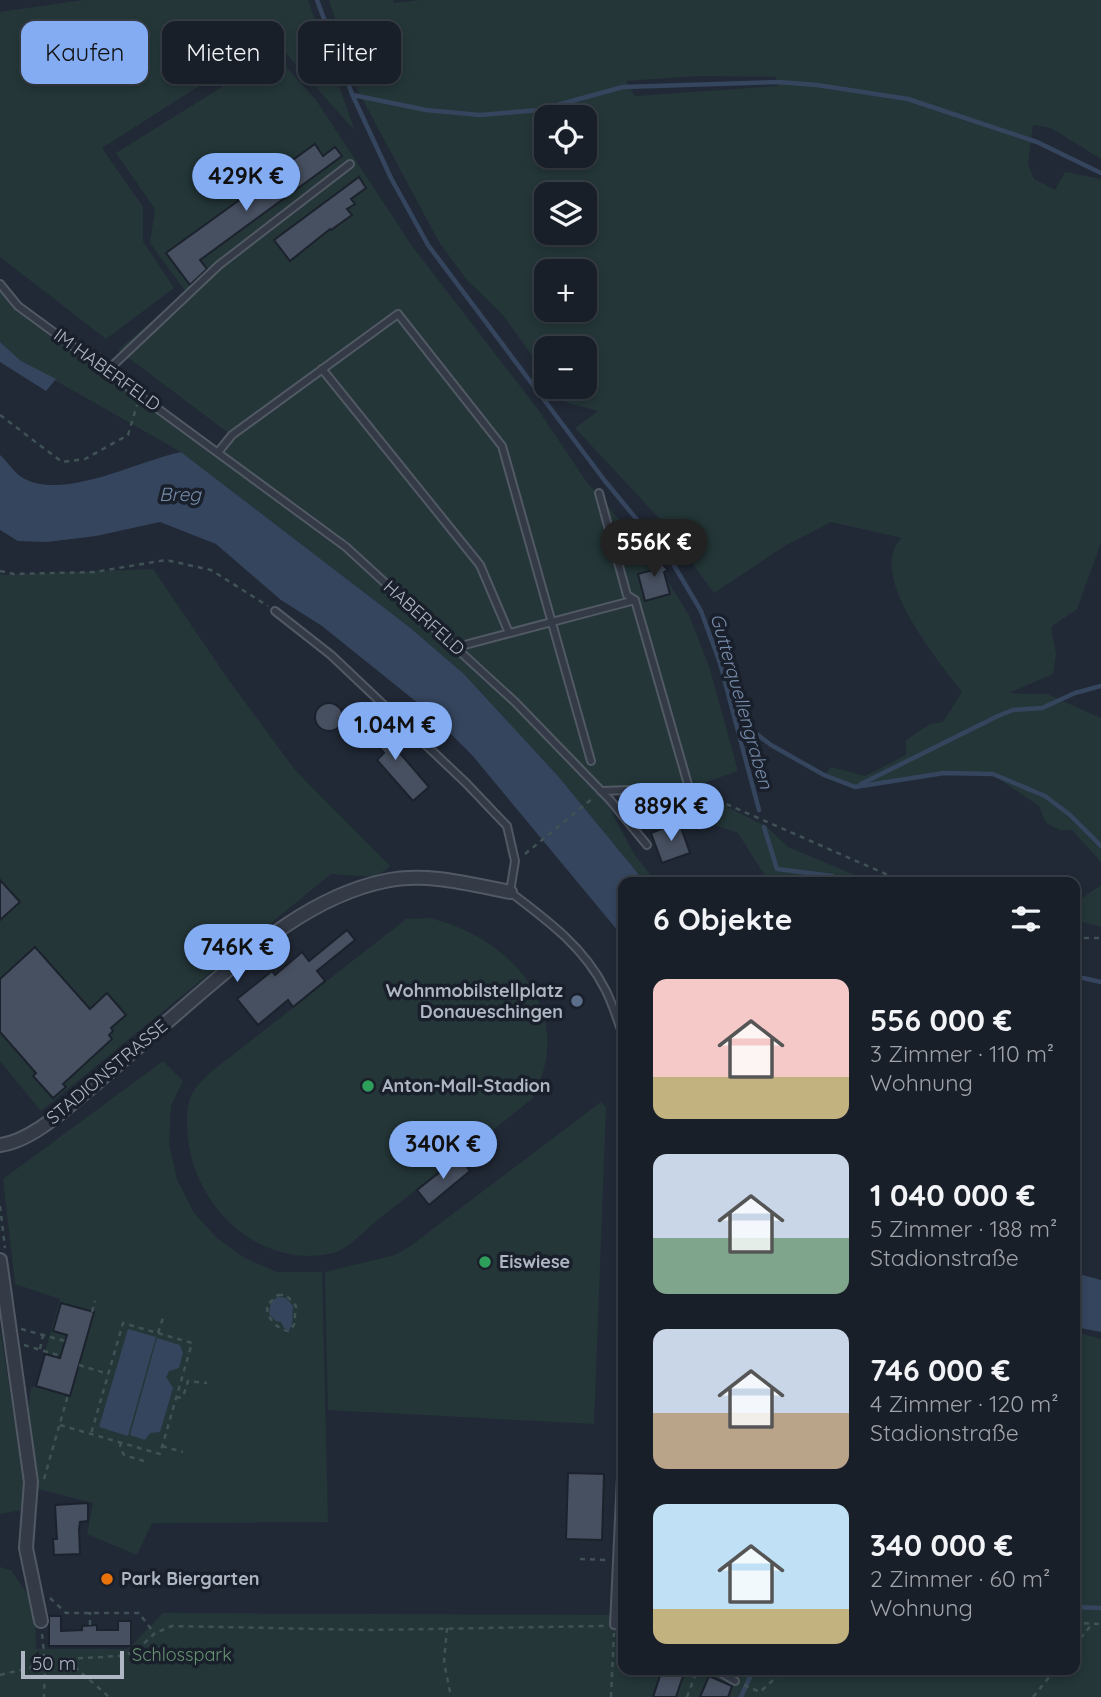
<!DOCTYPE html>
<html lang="de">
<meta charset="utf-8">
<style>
:root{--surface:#191f28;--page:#222730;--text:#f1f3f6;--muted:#9fa2a8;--line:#373d45;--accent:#83acf3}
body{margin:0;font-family:Quicksand,sans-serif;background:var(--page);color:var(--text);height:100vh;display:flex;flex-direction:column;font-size:26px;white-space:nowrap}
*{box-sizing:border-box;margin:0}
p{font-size:23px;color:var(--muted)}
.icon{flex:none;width:38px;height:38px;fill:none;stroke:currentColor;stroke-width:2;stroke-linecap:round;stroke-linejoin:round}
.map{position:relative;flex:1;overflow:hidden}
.side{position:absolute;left:618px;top:877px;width:462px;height:798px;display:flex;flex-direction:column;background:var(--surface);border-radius:14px;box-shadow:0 4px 10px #0003,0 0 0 2px var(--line)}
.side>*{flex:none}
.banner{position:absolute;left:21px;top:21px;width:492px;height:63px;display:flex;gap:14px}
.fabs{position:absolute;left:534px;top:105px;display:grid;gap:14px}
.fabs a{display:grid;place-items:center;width:63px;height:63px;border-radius:14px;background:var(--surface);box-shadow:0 4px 10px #0003,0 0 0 2px var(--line);font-size:35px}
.scale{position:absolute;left:21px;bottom:18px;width:103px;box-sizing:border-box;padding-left:7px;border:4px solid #aeb6c4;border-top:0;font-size:19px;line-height:24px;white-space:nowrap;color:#aeb6c4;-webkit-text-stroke:5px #1a202b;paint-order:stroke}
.price{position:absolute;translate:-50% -60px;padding:0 16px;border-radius:24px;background:var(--accent);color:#111;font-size:23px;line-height:46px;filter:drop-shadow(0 2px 4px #0008)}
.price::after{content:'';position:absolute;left:50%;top:42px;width:21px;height:16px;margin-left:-10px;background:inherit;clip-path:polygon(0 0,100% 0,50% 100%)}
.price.active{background:#222;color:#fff}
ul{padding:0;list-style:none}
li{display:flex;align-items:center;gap:21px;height:175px;padding:0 35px}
li span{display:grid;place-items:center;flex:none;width:196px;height:140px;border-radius:14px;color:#555}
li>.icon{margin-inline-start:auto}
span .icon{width:84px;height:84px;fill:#fffc;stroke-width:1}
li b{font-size:30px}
h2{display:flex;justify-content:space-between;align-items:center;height:84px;padding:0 35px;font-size:30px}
.pill{padding:0 24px;border-radius:14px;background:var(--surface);box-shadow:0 4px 10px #0003,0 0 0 2px var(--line);font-size:24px;line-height:63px}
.pill.active{background:var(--accent);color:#111}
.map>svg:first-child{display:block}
.green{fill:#243638;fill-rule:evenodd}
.water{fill:#35455d}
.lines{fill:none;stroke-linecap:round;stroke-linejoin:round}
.stream{stroke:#35455d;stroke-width:4.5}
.building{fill:#475060;stroke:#1c222d;stroke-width:2}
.lane-casing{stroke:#515965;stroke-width:10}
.street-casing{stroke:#515965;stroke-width:16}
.path{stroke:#405255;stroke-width:2.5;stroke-dasharray:5 5;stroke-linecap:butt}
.lane{stroke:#343b47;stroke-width:6}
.street{stroke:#343b47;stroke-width:12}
.service-dot{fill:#5c6f8a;stroke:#1a202b;stroke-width:2.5}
.leisure-dot{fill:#2e9e5b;stroke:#1a202b;stroke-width:2.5}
.food-dot{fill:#e8710a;stroke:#1a202b;stroke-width:2.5}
.labels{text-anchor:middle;stroke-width:7;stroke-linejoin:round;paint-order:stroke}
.street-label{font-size:18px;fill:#aeb6c4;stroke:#1a202b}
.poi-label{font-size:18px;font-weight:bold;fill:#aeb6c4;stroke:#1a202b;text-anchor:start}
.park-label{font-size:18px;fill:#679372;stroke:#1a202b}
.water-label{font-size:19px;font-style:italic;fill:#778cab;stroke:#1a202b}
</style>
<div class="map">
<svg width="1101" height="1697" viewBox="0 0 1101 1697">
<rect width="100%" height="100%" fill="#212936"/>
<g class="green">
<path d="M 84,0 L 308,0 L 355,131 L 273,39 L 102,148 L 143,207 L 143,241 L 174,288 L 106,339 L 0,257 L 0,12 Z"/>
<path d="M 329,0 L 393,0 L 394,3 L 420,0 L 1101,0 L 1101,159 L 1051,128 L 1033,125 L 1028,164 L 1034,179 L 1055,190 L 1065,172 L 1101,179 L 1101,543 L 1077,609 L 1051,627 L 1056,654 L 1053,674 L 1009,693 L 1047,694 L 1101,718 L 1101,862 L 1072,830 L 1060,830 L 1046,823 L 1039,806 L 993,775 L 944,774 L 855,788 L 824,776 L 831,767 L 865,776 L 906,755 L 906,740 L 930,724 L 943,722 L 962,692 C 940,663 864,573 902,538 L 831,522 L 783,547 L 714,593 L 658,517 L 575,428 L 598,411 L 565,402 L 554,387 L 584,387 L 584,348 L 546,348 L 546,375 L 503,315 L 467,280 L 439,242 L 356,87 L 356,56 L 338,28 ZM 697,76 L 776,77 L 778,86 L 635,96 L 626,81 ZM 546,117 L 584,117 L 584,156 L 546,156 ZM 546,194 L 584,194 L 584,233 L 546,233 ZM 584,271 L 584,310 L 546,310 L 546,271 Z"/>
<path d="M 275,54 L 316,100 L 412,246 L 537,408 L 586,481 L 657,564 L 689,615 L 710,669 L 738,771 L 690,788 L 767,827 L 788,847 L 872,882 L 769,882 L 738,833 L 688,816 L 624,805 L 618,792 L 601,792 L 634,854 L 656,882 L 645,882 L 558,776 L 464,674 L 408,626 L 181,452 L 21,361 L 0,342 L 0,284 L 18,306 L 218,451 L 231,435 L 118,350 L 186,292 L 150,243 L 155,209 L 116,153 Z"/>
<path d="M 153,569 L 228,679 L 295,770 L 390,866 L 376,877 L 331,874 L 41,1111 L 0,1061 L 0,575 Z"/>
<path d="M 1101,885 L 1101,927 L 1075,920 L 1075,903 Z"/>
<path d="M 430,918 C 514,939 578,1013 532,1099 C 482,1139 431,1178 380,1218 C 367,1228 349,1249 333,1253 C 261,1270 196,1209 188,1139 C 187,1125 185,1105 193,1092 C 197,1085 205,1078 211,1072 L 406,919 Z"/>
<path d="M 163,1061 L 183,1081 L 171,1106 L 169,1144 L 177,1179 L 194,1213 L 217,1238 L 245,1258 L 277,1272 L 322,1272 L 328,1522 L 152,1523 L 137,1555 L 87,1534 L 93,1503 L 38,1489 L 28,1411 L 31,1387 L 35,1387 L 60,1299 L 15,1284 L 3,1179 Z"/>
<path d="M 601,1102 L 606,1107 L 594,1424 L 328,1410 L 325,1272 L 395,1255 L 409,1247 Z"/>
<path d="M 0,1328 L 28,1509 L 0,1514 Z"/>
<path d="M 1075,1332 L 1101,1339 L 1101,1697 L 0,1697 L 0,1567 L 11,1570 L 35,1605 L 36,1649 L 128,1649 L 163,1613 L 623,1615 L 623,1670 L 1074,1670 Z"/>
</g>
<g class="water">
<path d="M 0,342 L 21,361 L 56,379 L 46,391 L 0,362 Z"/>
<path d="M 181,452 L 408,626 L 464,674 L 558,776 L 645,882 L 623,882 L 623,937 L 472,755 L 429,712 L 322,626 L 281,600 L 216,544 L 160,522 L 96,536 L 47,542 L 18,541 L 0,530 L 0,455 C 8,462 14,473 23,478 C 64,501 137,461 181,452 Z"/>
<path d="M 1075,1273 L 1101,1280 L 1101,1332 L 1075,1327 Z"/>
<path d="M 278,1297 L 286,1298 L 293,1306 L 292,1326 L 289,1330 L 284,1328 L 281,1322 L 276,1321 L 269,1314 L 271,1301 Z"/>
<path d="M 128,1329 L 156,1337 L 128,1436 L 99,1427 Z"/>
<path d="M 157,1338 L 180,1345 L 183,1353 L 179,1368 L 169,1371 L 166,1377 L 173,1388 L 160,1432 L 150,1433 L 145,1440 L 130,1435 Z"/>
</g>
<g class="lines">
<g class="stream">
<path d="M 317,0 L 352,94 L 391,178 L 428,245 L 605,481 L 672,562 L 701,611 L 720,663 L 759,810"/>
<path d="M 353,95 L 426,110 L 480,115 L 539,110 L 623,87 L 778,82 L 817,85 L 908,99 L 1037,142 L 1101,173"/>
<path d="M 735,717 L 771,745 L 824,775 L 855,787 L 944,773 L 993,774 L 1045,796 L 1070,815 L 1101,846"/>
<path d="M 861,784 L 998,716 L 1013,710 L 1042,708 L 1075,693 L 1101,686"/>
<path d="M 764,827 L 777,869 L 832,876 L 836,882"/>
<path d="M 1074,976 L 1101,982"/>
<path d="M 1074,1607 L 1101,1608"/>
<path d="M 741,1697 L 753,1670"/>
</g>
</g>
<g class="building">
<path d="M 315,144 L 323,156 L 335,147 L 342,156 L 200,260 L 207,269 L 190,285 L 166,253 L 260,185 L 267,195 L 287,180 L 279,170 Z"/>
<path d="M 359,177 L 366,188 L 351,199 L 355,204 L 347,209 L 352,215 L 331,230 L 330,229 L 290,261 L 274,240 Z"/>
<path d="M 650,550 L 668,570 L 664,572 L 670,594 L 645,601 L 638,574 L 653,570 L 642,557 Z"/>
<circle cx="329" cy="717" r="14"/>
<path d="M 367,715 L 429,787 L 413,801 L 377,760 L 384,753 L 358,723 Z"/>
<path d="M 679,822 L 690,853 L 662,863 L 651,833 Z"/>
<path d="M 0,880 L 20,902 L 0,920 Z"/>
<path d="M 347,930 L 355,940 L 317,971 L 325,981 L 293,1007 L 288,1000 L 258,1025 L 237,999 L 272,971 L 275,975 L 302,952 L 309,961 Z"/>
<path d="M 35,947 L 90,1009 L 107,993 L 126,1015 L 111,1028 L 113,1031 L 109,1035 L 112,1039 L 63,1084 L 66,1087 L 53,1098 L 33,1076 L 36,1073 L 0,1032 L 0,979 Z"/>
<path d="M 459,1157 L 470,1171 L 429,1205 L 417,1190 Z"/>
<path d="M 61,1303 L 94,1312 L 70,1396 L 36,1386 L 45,1354 L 60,1358 L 67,1335 L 53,1331 Z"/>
<path d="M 568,1473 L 604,1474 L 602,1540 L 566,1539 Z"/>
<path d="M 88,1503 L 88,1521 L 80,1522 L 79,1529 L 80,1554 L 54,1555 L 53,1539 L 57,1539 L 55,1505 Z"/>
<path d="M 49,1616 L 61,1616 L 61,1631 L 82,1630 L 82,1626 L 97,1625 L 97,1630 L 118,1630 L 118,1621 L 131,1621 L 131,1646 L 49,1646 Z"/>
<path d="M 662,1670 L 685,1670 L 676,1697 L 653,1697 Z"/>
<path d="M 709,1676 L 732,1686 L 728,1697 L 700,1697 Z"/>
</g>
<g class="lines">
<g class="lane-casing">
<g id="lane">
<path d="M 0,284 L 18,306 L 346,547 L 515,702 L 610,800 L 647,845"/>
<path d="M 322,369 L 480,565 L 509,633"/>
<path d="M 107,371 L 219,265 L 350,164"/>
<path d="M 219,451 L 232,435 L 398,314 L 502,446 L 591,761"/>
<path d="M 599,493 L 627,595 L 635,600 L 689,788 L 601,791"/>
<path d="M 275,611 L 331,655 L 466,783 L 507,826 L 515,861 L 510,892 C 547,920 584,947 605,989 C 613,1004 617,1020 623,1035"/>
<path d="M 457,647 L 635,600"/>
<path d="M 623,1434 L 614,1625 L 623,1626"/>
<path d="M 716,1670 L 735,1681"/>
</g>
</g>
<g class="street-casing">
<g id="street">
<path d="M 0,1145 C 33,1141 68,1106 93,1086 C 128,1056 162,1026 197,996 C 252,949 312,896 385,881 C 427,872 469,884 510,892"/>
<path d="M 0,1260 L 31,1482 L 26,1548 L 41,1621"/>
</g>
</g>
<g class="path">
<path d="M 0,415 L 62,462 L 85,459 L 128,435 L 137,405"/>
<path d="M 0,571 L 14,574 L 95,572 L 166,560 L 211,570 L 268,606"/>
<path d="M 699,792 L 904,882"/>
<path d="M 525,854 L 593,798"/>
<path d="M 1074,938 L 1101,938"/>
<path d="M 0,1206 L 5,1248"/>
<path d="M 278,1295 L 286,1295 L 296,1306 L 294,1325 L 289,1331 C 277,1330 266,1317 267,1305 Z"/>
<path d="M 92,1312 L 95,1301"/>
<path d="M 21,1329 L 65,1341"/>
<path d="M 158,1333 L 164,1315"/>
<path d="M 24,1345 L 61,1356"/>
<path d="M 40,1349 L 43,1335"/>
<path d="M 79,1365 L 108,1374"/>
<path d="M 176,1398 L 183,1397 L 188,1381 L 207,1383"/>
<path d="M 60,1425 L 160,1454 L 192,1343 L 123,1323 L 91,1434"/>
<path d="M 121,1442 L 120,1447 L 124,1455 L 144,1461"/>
<path d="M 162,1446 L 183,1452"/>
<path d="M 44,1479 L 68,1395"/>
<path d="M 580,1559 L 608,1560"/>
<path d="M 50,1598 L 66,1613 L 139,1613 L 154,1633"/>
<path d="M 1074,1623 L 1101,1624"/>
<path d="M 90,1625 L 90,1612"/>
<path d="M 447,1628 L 444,1662 L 451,1697"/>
<path d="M 42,1634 L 45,1663 L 44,1697"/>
<path d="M 1074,1646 L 1093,1623"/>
<path d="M 67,1660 L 109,1697"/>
<path d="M 0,1675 L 66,1659 L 119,1656 L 135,1652 L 155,1633 L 172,1626 L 368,1630 L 604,1626"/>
<path d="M 744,1685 L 760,1692 L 784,1670"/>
<path d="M 611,1697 L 614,1633"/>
<path d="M 687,1697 L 697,1670"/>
<path d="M 1033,1697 L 1055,1670"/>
</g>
<use href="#lane" class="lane"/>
<use href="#street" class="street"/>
</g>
<circle class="service-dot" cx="577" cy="1001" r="7"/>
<g class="leisure-dot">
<circle cx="368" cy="1086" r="7"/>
<circle cx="485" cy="1262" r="7"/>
</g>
<circle class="food-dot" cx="107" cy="1579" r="7"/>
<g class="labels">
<g class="street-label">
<text transform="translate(107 370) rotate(36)" y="6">IM HABERFELD</text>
<text transform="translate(424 618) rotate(42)" y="6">HABERFELD</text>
<text transform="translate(107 1072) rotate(-40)" y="6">STADIONSTRASSE</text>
</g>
<g class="poi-label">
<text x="563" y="997" text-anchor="end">Wohnmobilstellplatz<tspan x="563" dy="21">Donaueschingen</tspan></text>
<text x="382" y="1092">Anton-Mall-Stadion</text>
<text x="499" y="1268">Eiswiese</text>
<text x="121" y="1585">Park Biergarten</text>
</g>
<g class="park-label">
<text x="182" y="1661">Schlosspark</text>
</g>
<g class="water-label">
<text x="180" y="501">Breg</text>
<text transform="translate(742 701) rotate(74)" y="7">Gutterquellengraben</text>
</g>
</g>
</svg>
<div class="fabs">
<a><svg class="icon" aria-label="locate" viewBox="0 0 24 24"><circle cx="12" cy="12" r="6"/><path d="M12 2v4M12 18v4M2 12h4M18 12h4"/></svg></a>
<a><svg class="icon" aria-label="layers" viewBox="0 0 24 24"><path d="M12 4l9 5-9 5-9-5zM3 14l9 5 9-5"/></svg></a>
<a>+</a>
<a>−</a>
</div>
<div class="scale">50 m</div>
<b class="price" style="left:246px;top:213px">429K €</b>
<b class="price active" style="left:654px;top:579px">556K €</b>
<b class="price" style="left:395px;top:762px">1.04M €</b>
<b class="price" style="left:671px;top:843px">889K €</b>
<b class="price" style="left:237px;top:984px">746K €</b>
<b class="price" style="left:443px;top:1181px">340K €</b>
<div class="banner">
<a class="pill active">Kaufen</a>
<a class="pill">Mieten</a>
<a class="pill">Filter</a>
</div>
<section class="side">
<h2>6 Objekte<svg class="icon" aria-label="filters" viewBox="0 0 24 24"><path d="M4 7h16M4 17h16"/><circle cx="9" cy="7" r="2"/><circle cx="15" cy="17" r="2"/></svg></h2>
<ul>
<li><span style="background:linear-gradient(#f6c9c9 70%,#c2b280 0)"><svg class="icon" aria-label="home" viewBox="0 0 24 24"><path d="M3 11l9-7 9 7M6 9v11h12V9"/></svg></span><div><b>556 000 €</b><p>3 Zimmer · 110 m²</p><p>Wohnung</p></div></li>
<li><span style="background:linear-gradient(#c9d6e8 60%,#7fa58c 0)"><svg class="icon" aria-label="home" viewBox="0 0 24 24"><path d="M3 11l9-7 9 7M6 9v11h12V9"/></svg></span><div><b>1 040 000 €</b><p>5 Zimmer · 188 m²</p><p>Stadionstraße</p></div></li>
<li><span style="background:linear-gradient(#c9d6e8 60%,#b9a48a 0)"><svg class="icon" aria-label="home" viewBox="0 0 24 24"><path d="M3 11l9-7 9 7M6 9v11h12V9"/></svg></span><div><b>746 000 €</b><p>4 Zimmer · 120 m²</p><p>Stadionstraße</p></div></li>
<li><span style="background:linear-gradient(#bfe0f5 75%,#c2b280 0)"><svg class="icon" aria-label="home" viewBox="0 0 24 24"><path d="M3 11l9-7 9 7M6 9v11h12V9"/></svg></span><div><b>340 000 €</b><p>2 Zimmer · 60 m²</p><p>Wohnung</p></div></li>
</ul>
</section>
</div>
